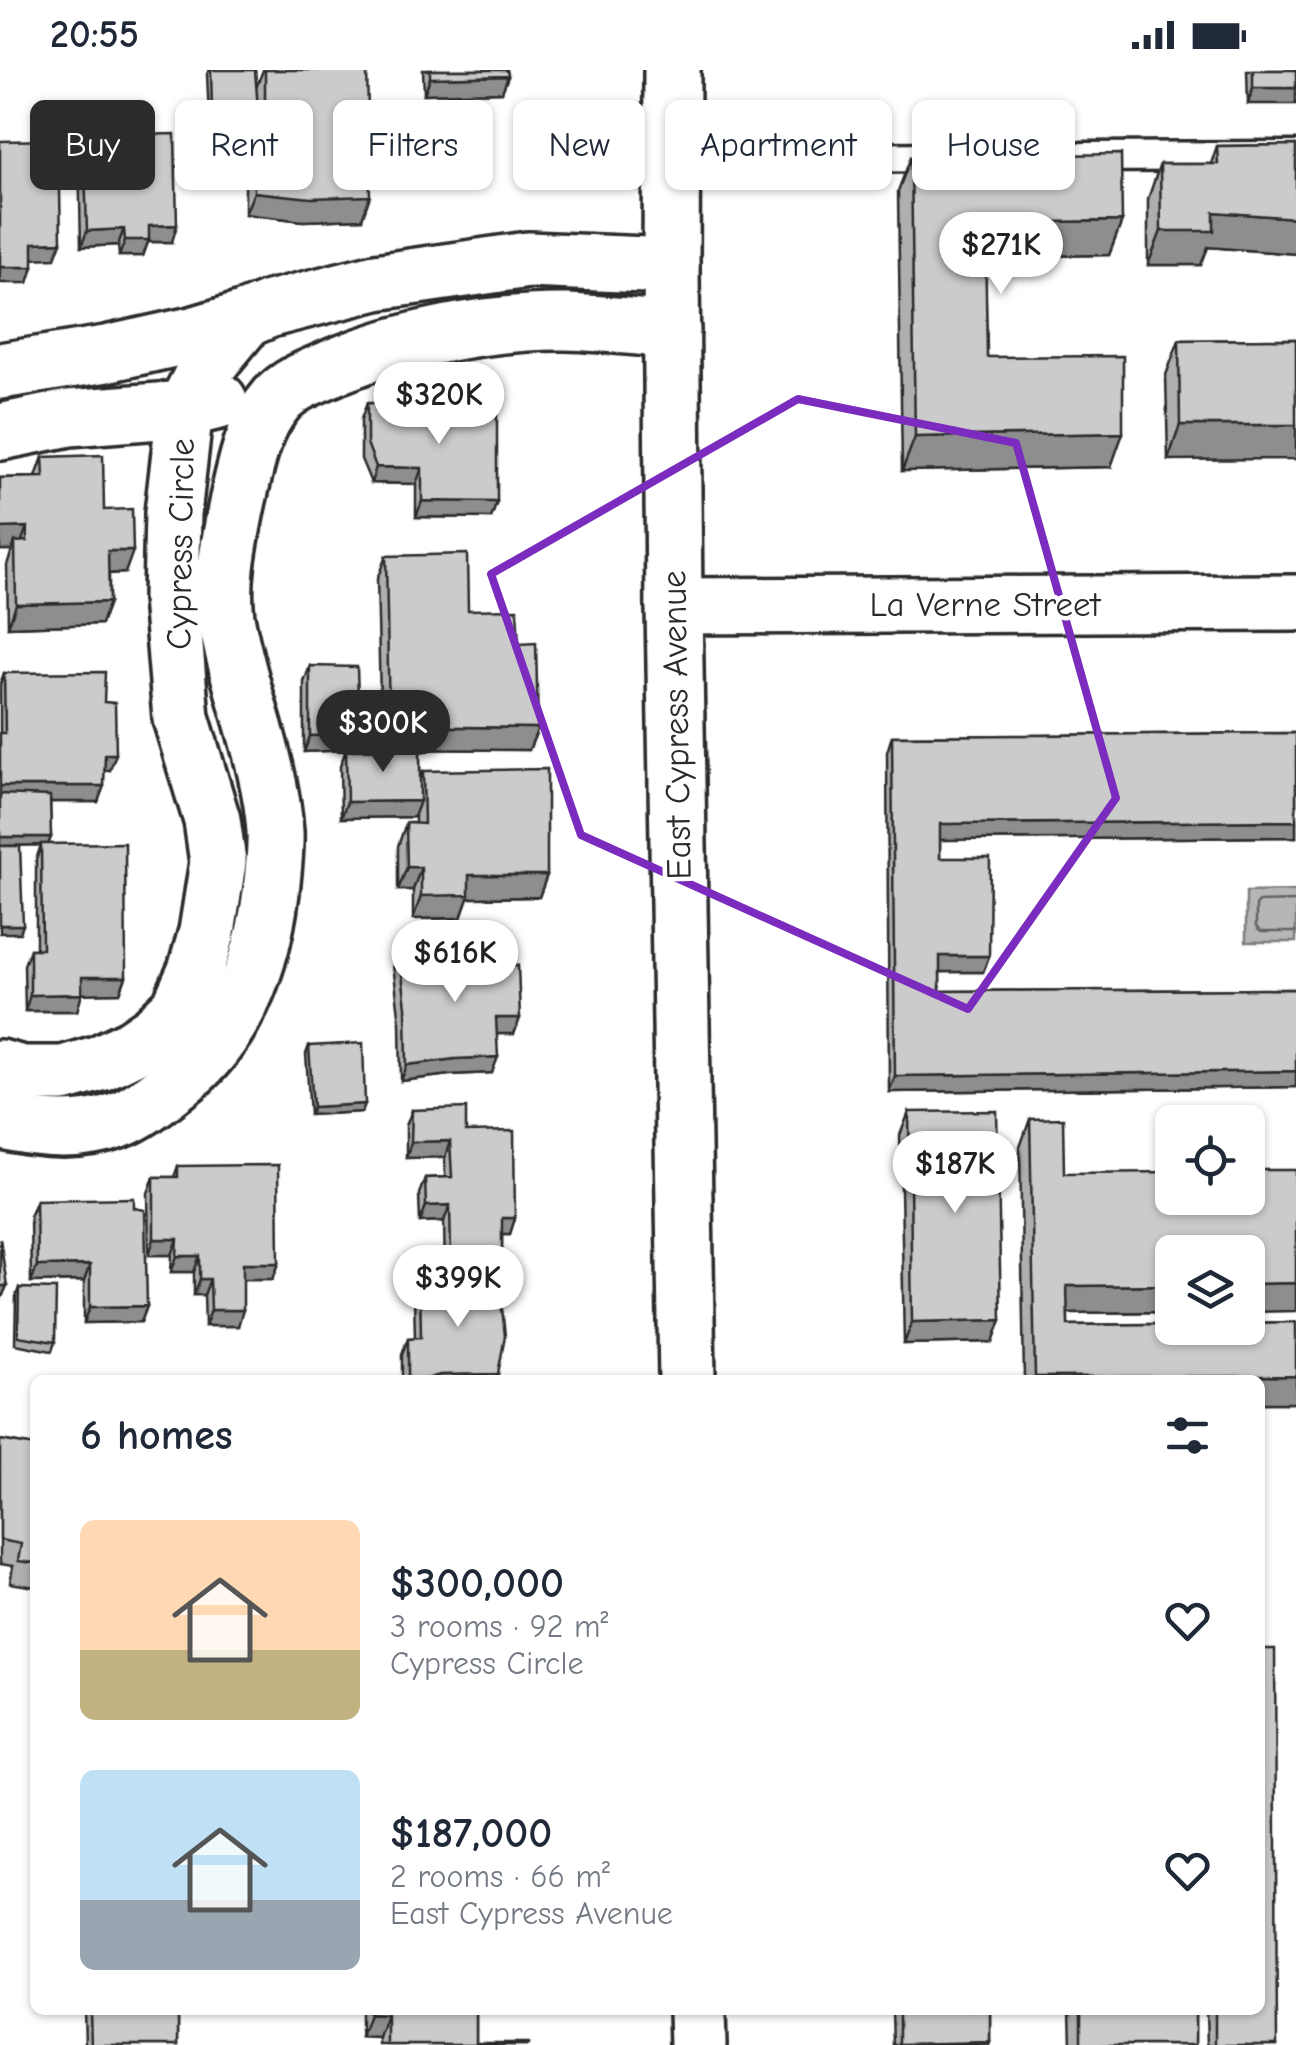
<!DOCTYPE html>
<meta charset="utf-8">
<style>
:root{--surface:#fff;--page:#f6f6f7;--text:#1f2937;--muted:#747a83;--accent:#2b2b2b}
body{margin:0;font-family:"Comic Neue",sans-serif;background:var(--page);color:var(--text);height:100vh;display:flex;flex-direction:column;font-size:38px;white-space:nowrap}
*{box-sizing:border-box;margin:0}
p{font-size:32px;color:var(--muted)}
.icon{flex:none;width:55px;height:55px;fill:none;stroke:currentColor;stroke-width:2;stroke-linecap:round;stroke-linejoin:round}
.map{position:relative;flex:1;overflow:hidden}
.drawer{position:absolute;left:30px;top:1305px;width:1235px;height:640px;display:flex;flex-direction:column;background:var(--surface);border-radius:15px;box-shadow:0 2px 8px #0004}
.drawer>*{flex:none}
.hud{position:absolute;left:30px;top:30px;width:1238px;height:90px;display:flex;gap:20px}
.buttons{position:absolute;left:1155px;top:1035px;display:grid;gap:20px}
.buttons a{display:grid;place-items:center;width:110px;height:110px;border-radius:15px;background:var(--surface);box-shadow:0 2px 8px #0004;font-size:50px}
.price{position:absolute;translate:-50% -85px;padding:0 22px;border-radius:35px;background:#fff;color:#222;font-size:32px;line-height:65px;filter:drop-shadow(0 2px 5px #0008)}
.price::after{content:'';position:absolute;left:50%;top:60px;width:30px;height:22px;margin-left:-15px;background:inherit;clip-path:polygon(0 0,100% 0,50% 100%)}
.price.active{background:var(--accent);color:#fff}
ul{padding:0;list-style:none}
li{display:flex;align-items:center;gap:30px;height:250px;padding:0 50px}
li span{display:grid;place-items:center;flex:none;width:280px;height:200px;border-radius:15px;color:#555}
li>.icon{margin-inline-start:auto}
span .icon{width:120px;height:120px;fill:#fffc;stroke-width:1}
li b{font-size:42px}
h2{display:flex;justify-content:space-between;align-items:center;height:120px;padding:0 50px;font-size:42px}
.tag{padding:0 35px;border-radius:15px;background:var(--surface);box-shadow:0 2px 8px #0004;font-size:35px;line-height:90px}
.tag.active{background:var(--accent);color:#fff}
.status{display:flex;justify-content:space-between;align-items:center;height:70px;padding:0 50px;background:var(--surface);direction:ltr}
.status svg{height:28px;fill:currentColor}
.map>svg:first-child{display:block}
.water{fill:#b6b6b6;stroke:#7e7e7e;stroke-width:2.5}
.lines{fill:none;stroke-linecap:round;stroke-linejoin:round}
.shore{stroke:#636363;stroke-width:2.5}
.service-casing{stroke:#2b2b2b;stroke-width:35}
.minor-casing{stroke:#2b2b2b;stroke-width:62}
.secondary-casing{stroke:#2b2b2b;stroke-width:62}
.service{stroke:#fff;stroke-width:28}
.minor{stroke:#fff;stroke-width:55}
.secondary{stroke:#fff;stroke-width:55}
.wall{fill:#afafaf;stroke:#2b2b2b;stroke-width:2.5}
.shaded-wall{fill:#8e8e8e;stroke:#2b2b2b;stroke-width:2.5}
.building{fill:#cbcbcb;stroke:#2b2b2b;stroke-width:2.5}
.marked{fill:none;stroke:#7b2cbf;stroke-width:8;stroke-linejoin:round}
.labels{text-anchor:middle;stroke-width:9;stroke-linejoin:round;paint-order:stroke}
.street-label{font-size:35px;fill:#2b2b2b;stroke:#fff}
</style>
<div class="status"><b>20:55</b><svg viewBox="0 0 49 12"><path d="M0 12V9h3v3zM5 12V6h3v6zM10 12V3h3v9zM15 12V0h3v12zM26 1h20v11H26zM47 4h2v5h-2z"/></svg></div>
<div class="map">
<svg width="1296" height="1975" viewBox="0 0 1296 1975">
<rect width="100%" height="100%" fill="#fff"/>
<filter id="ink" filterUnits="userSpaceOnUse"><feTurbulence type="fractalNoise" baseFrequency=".01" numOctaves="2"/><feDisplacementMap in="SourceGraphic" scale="20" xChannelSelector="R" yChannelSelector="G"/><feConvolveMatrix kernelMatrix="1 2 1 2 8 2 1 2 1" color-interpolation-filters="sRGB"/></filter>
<g filter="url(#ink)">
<path class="water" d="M 1296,821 L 1296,872 L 1246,872 L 1246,822 Z"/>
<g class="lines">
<path class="shore" d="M 1296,831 L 1259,832 L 1256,836 L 1256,857 L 1261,862 L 1296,862"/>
<g class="service-casing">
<g id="service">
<path d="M 1083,87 L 1296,86"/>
<path d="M 670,89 L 945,87"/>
</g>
</g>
<g class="minor-casing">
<g id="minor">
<path d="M 0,301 L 106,284 L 196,264 L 246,249 L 270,239 L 376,212 L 528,190 L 671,196"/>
<path d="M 0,362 L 69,348 L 185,339 L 219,331"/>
<path d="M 674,536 L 1296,533"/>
<path d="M 0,998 L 22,1004 L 63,1004 L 100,993 L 133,977 L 155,962 L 179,939 L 196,901 L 207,862 L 218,792 L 212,750 L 181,648 L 171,528 L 173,443 L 185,339 L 207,296 L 246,249"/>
<path d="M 0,1051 C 38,1061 81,1065 119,1050 C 140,1042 158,1026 176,1013 C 237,966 262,896 271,822 C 273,802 276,781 275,761 C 270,688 238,619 226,547 C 221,510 230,470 237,434 C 245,399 252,357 277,329 C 292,312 317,305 336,296 C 404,268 492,251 566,252 C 601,253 637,257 672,260"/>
</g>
</g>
<g class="secondary-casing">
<g id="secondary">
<path d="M 672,0 L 671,196 L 674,536 L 687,1310"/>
<path d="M 697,1940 L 698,1975"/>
</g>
</g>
<use href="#service" class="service"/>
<use href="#minor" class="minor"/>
<use href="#secondary" class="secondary"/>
</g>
<g class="wall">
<path d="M 209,0 L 255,0 L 256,18 L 263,0 L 367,0 L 362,149 L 303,151 L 245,144 L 245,64 L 251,47 L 209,48 L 207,4 Z"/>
<path d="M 423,0 L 507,0 L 508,6 L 502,22 L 424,24 Z"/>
<path d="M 1247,0 L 1296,0 L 1248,34 Z"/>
<path d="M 84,66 L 172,172 L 148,172 L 143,186 L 119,186 L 118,175 L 81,177 L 79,82 Z"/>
<path d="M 1296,75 L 1296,184 L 1208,177 L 1201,195 L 1148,195 L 1148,129 L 1160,94 L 1211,94 L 1217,76 Z"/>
<path d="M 911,87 L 1122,151 L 1109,185 L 1034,186 L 1030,197 L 985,197 L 987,287 L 1111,397 L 902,401 L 898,121 Z"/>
<path d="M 1296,269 L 1168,390 L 1166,305 L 1179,270 Z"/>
<path d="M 367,333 L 497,432 L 491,448 L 416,447 L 416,414 L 371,413 L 361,389 L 361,349 Z"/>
<path d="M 43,387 L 104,440 L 125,503 L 109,504 L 109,532 L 101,554 L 8,557 L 7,495 L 12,480 L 0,480 L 0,408 L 36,407 Z"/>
<path d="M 386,486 L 519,574 L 538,658 L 529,680 L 420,679 L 420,709 L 423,701 L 547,805 L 539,827 L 468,828 L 461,848 L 413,849 L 413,820 L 398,820 L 398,776 L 406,753 L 415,753 L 415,745 L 414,747 L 341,748 L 340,696 L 346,680 L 408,679 L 381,679 L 380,664 L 375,679 L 304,682 L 304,612 L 310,596 L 358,629 L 380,629 L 377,509 Z"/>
<path d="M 4,603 L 104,632 L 110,700 L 104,700 L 98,732 L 50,732 L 51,767 L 48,774 L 126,907 L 120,923 L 82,923 L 77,941 L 25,941 L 24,895 L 30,879 L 36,879 L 36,790 L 41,775 L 0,776 L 0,614 Z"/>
<path d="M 1296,663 L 1296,767 L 940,770 L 940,788 L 989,886 L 983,902 L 940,902 L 940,921 L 1296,919 L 1296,1017 L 889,1022 L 887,682 L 892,666 Z"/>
<path d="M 399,879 L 477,896 L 520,948 L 514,964 L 497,964 L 492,1003 L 449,1005 L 401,1011 L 400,953 L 393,895 Z"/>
<path d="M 309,976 L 362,1042 L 310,1045 L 306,984 Z"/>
<path d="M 412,1040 L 466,1062 L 515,1148 L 510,1164 L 502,1164 L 502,1183 L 497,1199 L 445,1200 L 444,1151 L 420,1152 L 419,1124 L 425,1108 L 445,1107 L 445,1087 L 406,1088 L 406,1056 Z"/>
<path d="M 909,1042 L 993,1272 L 904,1274 L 900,1065 Z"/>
<path d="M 1030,1049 L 1064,1103 L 1172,1182 L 1172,1242 L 1068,1243 L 1068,1255 L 1296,1252 L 1296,1333 L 1260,1333 L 1260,1310 L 1024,1310 L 1020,1077 Z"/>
<path d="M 178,1096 L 279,1193 L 273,1209 L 243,1209 L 238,1256 L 205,1256 L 204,1225 L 194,1225 L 194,1202 L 171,1202 L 172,1185 L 149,1185 L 148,1123 L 154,1107 L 174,1107 Z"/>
<path d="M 36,1130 L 134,1138 L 147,1236 L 141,1252 L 84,1253 L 84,1211 L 31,1212 L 30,1146 Z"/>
<path d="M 420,1211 L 498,1304 L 496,1310 L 402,1310 L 402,1284 L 408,1268 L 415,1268 L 414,1227 Z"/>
<path d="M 19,1218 L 55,1272 L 52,1281 L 15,1274 L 16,1226 Z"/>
<path d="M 0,1370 L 35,1376 L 35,1517 L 10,1513 L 13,1496 L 0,1494 Z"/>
<path d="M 84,1940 L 178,1940 L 178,1975 L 85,1975 Z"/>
<path d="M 361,1940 L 476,1940 L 476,1973 L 528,1975 L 379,1975 L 379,1968 L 361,1967 Z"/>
<path d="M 892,1940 L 990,1940 L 990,1972 L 989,1975 L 893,1975 Z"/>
<path d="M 1070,1940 L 1195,1940 L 1195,1975 L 1071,1975 Z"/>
<path d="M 1206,1940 L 1260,1940 L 1277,1975 L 1207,1975 Z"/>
</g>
<g class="shaded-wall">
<path d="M 508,6 L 502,22 L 424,24 L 430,8 Z"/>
<path d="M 1253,18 L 1296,18 L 1296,34 L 1248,34 Z"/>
<path d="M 258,39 L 254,47 L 253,42 L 251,47 L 209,48 L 212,40 Z"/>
<path d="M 254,122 L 370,126 L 362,149 L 303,151 L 245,144 Z"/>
<path d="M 1214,142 L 1296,148 L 1296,184 L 1208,177 L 1201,195 L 1148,195 L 1161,161 Z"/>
<path d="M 1122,151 L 1109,185 L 1034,186 L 1030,197 L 972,198 L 985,163 L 1042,152 Z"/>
<path d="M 177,155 L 172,172 L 148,172 L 143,186 L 119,186 L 125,170 L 149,156 Z"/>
<path d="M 124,159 L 118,175 L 81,177 L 87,161 Z"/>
<path d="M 61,172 L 55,188 L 27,189 L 33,173 Z"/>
<path d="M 0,197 L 33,197 L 28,213 L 0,213 Z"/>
<path d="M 1180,355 L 1296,355 L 1296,389 L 1168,390 Z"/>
<path d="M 1123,363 L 1111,397 L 902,401 L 915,367 Z"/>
<path d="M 376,397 L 422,398 L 416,414 L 371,413 Z"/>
<path d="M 422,431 L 497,432 L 491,448 L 416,447 Z"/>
<path d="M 27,457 L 19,479 L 15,472 L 12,480 L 0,480 L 0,458 Z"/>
<path d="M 108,481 L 133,481 L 125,503 L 100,504 Z"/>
<path d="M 109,532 L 101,554 L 8,557 L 16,534 Z"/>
<path d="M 389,656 L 538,658 L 529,680 L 381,679 Z"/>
<path d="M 381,663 L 375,679 L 304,682 L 310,666 Z"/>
<path d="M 105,684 L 116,684 L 110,700 L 99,700 Z"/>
<path d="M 0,716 L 104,716 L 98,732 L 0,732 Z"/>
<path d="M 420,731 L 414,747 L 341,748 L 347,732 Z"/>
<path d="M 1296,751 L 1296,767 L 934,770 L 940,754 Z"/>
<path d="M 0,767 L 51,767 L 48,775 L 0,776 Z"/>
<path d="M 407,797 L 421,797 L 413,820 L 398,820 Z"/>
<path d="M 469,805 L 547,805 L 539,827 L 468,828 L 461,848 L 413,849 L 421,826 Z"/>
<path d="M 0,855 L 23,855 L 20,863 L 0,863 Z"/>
<path d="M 940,886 L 989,886 L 983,902 L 934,902 Z"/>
<path d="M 82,907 L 126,907 L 120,923 L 76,924 Z"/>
<path d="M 82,924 L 77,941 L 25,941 L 30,925 Z"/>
<path d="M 496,948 L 520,948 L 514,964 L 490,964 Z"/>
<path d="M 498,987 L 492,1003 L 449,1005 L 401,1011 L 407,995 L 455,989 Z"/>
<path d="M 1296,1001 L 1296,1017 L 889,1022 L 895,1006 Z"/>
<path d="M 365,1034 L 362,1042 L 310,1045 L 313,1037 Z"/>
<path d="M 450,1071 L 445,1087 L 406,1088 L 411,1072 Z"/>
<path d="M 450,1135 L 444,1151 L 420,1152 L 426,1136 Z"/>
<path d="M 502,1148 L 515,1148 L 510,1164 L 496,1164 Z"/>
<path d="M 154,1169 L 178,1169 L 172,1185 L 149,1185 Z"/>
<path d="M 502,1183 L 497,1199 L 445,1200 L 451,1184 Z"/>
<path d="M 177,1186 L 200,1186 L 194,1202 L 171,1202 Z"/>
<path d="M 243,1193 L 279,1193 L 273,1209 L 237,1209 Z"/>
<path d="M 90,1195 L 84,1211 L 31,1212 L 37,1196 Z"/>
<path d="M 200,1209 L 210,1209 L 204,1225 L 194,1225 Z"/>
<path d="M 1296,1213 L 1296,1241 L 1248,1242 L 1248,1214 Z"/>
<path d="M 1172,1215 L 1172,1242 L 1057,1243 L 1067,1216 Z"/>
<path d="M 0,1216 L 7,1216 L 0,1232 Z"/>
<path d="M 147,1236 L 141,1252 L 84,1253 L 90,1237 Z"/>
<path d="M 211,1240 L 243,1240 L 238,1256 L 205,1256 Z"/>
<path d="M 1001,1250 L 993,1272 L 904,1274 L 912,1252 Z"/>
<path d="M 498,1304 L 496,1310 L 423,1310 L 440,1305 Z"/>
<path d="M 1296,1306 L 1296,1333 L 1260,1333 L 1260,1310 L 1034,1310 L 1035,1307 Z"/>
<path d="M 369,1944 L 387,1945 L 379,1968 L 361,1967 Z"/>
<path d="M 990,1972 L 989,1975 L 899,1975 L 899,1974 Z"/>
</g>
<g class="building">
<path d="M 211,0 L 255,0 L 258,39 L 212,40 Z"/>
<path d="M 265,0 L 367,0 L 370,126 L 311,128 L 254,122 L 253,42 L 265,41 Z"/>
<path d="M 430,0 L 507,0 L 508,6 L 430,8 Z"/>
<rect x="1253" y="0" width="43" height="18"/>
<path d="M 175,64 L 177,155 L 149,156 L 149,170 L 125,170 L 124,159 L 87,161 L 84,66 Z"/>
<path d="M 59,70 L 61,172 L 33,173 L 33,197 L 0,197 L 0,71 Z"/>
<path d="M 1296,75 L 1296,148 L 1214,142 L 1214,161 L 1161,161 L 1160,94 L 1218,94 L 1217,76 Z"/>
<path d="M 1121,84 L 1122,151 L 1042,152 L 1043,162 L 985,163 L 987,287 L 1123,286 L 1123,363 L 915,367 L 911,87 Z"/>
<path d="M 1296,269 L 1296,355 L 1180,355 L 1179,270 Z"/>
<path d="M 367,333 L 497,335 L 497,432 L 422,431 L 422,398 L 376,397 L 367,373 Z"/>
<path d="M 103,385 L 104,440 L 132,439 L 133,481 L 108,481 L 109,532 L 16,534 L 15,472 L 27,471 L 27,457 L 0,458 L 0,408 L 44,407 L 43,387 Z"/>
<path d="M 467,484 L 468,540 L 517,539 L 519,574 L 536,573 L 538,658 L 389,656 L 386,486 Z"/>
<path d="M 310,596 L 357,597 L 358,629 L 381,629 L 381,663 L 310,666 Z"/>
<path d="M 105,602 L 104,632 L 115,633 L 116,684 L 105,684 L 104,716 L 0,716 L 0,663 L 5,663 L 4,603 Z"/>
<path d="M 1296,663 L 1296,751 L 940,754 L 940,788 L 990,788 L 989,886 L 940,886 L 940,921 L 1296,919 L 1296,1001 L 895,1006 L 892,666 Z"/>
<path d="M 420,679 L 420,731 L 347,732 L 346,680 Z"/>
<path d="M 547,699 L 547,805 L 469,805 L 469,825 L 421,826 L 421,797 L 407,797 L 406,753 L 424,754 L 423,701 Z"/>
<path d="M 0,724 L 50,726 L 51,767 L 0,767 Z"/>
<path d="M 125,773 L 126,907 L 82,907 L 82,924 L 30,925 L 30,879 L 42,879 L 41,774 Z"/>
<path d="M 0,776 L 20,776 L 23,855 L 0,855 Z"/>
<path d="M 443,877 L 443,888 L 478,887 L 477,896 L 518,895 L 520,948 L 496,948 L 498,987 L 455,989 L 407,995 L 406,937 L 399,879 Z"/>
<path d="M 363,973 L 365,1034 L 313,1037 L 309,976 Z"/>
<path d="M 466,1038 L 466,1062 L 514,1061 L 515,1148 L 502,1148 L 502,1183 L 451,1184 L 450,1135 L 426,1136 L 425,1108 L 452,1107 L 450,1071 L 411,1072 L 412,1040 Z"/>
<path d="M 997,1041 L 1001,1250 L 912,1252 L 909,1042 Z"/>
<path d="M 1063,1048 L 1064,1103 L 1172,1102 L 1172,1128 L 1248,1128 L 1248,1100 L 1296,1100 L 1296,1213 L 1248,1214 L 1248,1182 L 1172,1182 L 1172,1215 L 1067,1216 L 1068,1255 L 1172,1254 L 1172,1258 L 1248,1258 L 1248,1253 L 1296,1252 L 1296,1306 L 1035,1307 L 1030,1049 Z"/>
<path d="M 278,1095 L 279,1193 L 243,1193 L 243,1240 L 211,1240 L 210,1209 L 200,1209 L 200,1186 L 177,1186 L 178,1169 L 154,1169 L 154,1107 L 178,1107 L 178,1096 Z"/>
<path d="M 134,1128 L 134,1138 L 145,1140 L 147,1236 L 90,1237 L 90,1195 L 37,1196 L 36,1130 Z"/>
<path d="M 0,1168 L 7,1216 L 0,1216 Z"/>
<path d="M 499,1210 L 505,1266 L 498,1304 L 440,1305 L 423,1310 L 408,1310 L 408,1268 L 421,1267 L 420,1211 Z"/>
<path d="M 19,1218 L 56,1219 L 55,1272 L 18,1266 Z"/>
<path d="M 0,1370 L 35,1376 L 35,1493 L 18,1491 L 21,1474 L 0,1470 Z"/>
<path d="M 1260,1579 L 1275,1579 L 1277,1975 L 1215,1975 L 1215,1940 L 1260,1940 Z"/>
<path d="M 90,1940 L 178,1940 L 178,1975 L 91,1975 Z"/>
<path d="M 369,1940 L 476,1940 L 476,1973 L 528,1973 L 528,1975 L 387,1975 L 387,1945 L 369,1944 Z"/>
<path d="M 899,1940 L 990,1940 L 990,1972 L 899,1974 Z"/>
<rect x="1081" y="1940" width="114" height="35"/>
</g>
</g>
<path class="marked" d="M 798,329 L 1016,373 L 1116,728 L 968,939 L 581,765 L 491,504 Z"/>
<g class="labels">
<g class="street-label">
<text transform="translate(180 474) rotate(-89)" y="12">Cypress Circle</text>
<text x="985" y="546">La Verne Street</text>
<text transform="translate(676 655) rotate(-91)" y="12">East Cypress Avenue</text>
</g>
</g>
</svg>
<div class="buttons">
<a><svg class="icon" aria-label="locate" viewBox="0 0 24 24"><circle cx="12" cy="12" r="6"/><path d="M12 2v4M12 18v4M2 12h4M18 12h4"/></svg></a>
<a><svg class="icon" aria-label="layers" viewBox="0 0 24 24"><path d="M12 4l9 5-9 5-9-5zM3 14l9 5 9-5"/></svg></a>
</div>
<b class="price" style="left:1001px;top:227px">$271K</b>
<b class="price" style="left:439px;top:377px">$320K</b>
<b class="price active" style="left:383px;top:705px">$300K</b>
<b class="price" style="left:455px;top:935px">$616K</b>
<b class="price" style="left:955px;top:1146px">$187K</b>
<b class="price" style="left:458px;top:1260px">$399K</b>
<div class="hud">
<a class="tag active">Buy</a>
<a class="tag">Rent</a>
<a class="tag">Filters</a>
<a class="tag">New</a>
<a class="tag">Apartment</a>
<a class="tag">House</a>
</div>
<section class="drawer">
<h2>6 homes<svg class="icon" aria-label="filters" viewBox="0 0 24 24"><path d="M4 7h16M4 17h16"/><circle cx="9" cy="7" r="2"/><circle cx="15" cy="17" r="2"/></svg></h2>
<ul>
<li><span style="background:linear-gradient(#ffd9b3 65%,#c2b280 0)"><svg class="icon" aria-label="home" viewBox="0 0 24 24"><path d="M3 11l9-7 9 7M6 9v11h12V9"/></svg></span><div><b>$300,000</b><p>3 rooms · 92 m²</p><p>Cypress Circle</p></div><svg class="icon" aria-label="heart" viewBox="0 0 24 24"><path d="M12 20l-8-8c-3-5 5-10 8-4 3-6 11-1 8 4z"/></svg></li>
<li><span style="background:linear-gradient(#bfe0f5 65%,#9aa5b1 0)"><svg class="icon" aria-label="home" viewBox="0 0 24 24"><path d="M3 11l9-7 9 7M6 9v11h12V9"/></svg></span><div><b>$187,000</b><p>2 rooms · 66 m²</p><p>East Cypress Avenue</p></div><svg class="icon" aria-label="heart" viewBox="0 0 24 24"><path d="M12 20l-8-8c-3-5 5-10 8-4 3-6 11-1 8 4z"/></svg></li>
</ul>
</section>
</div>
